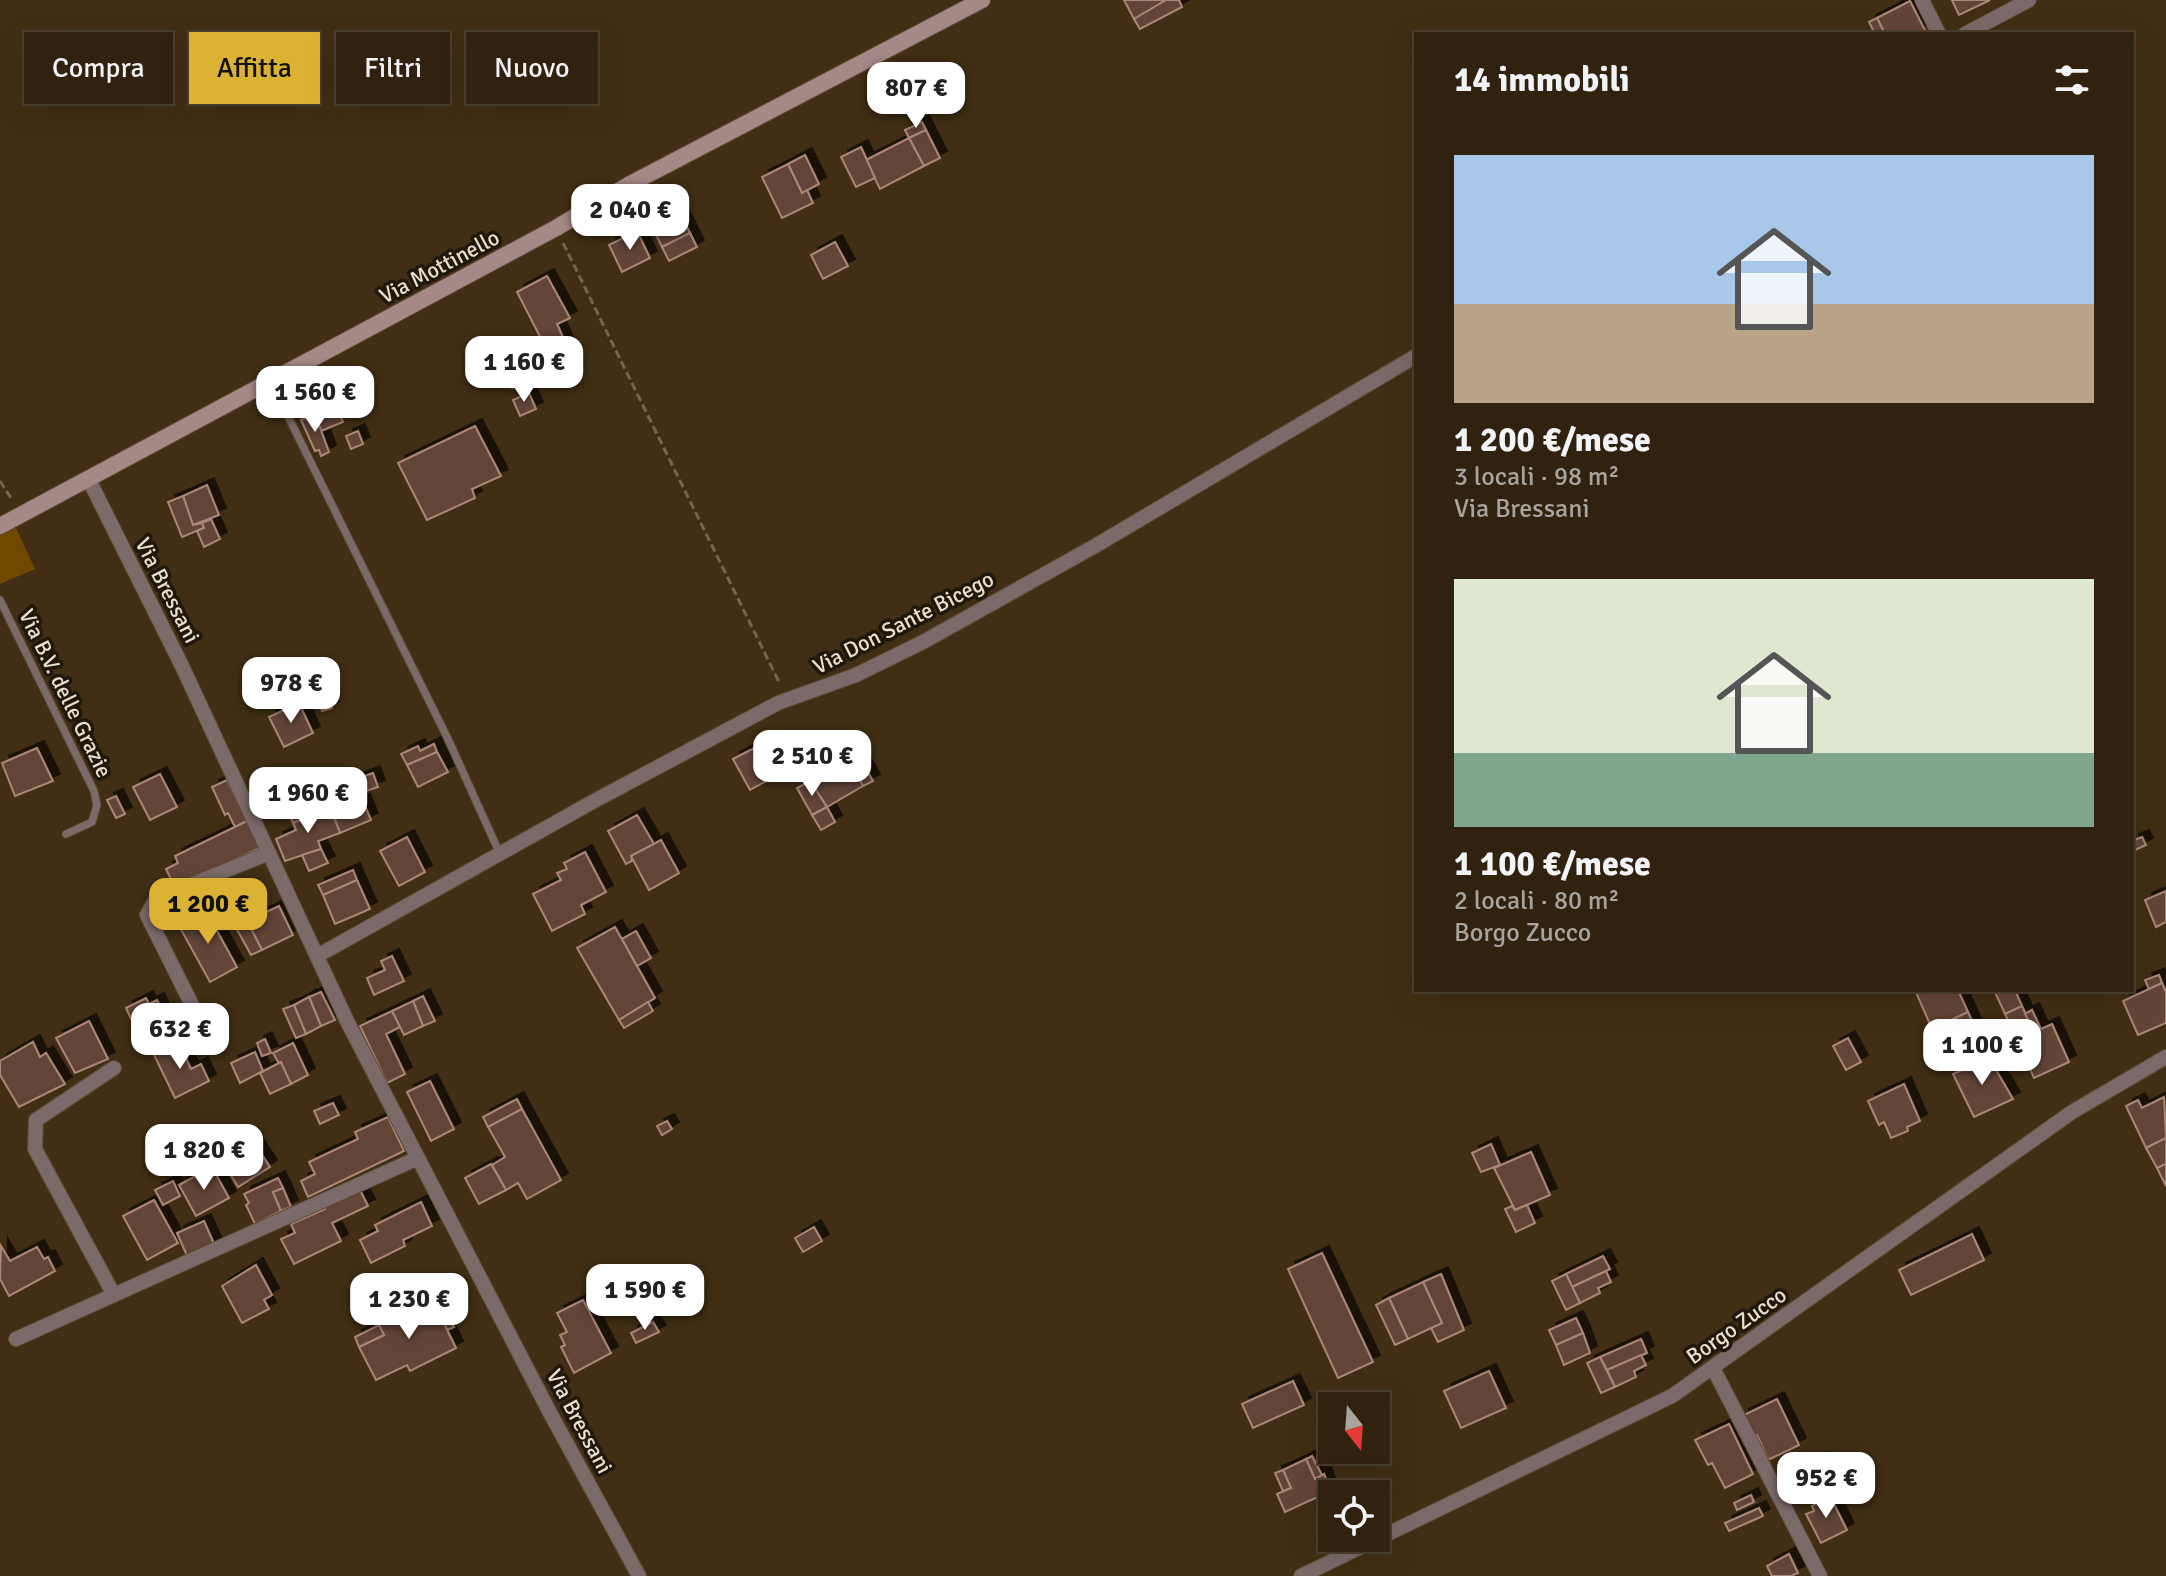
<!DOCTYPE html>
<html lang="it">
<meta charset="utf-8">
<style>
:root{--surface:#31220f;--page:#3d2f1d;--text:#f1f3f6;--muted:#a8a49e;--line:#4c3f2f;--accent:#dbb233}
body{margin:0;font-family:Signika,sans-serif;background:var(--page);color:var(--text);height:100vh;display:flex;flex-direction:column;font-size:30px;white-space:nowrap}
*{box-sizing:border-box;margin:0}
p{font-size:26px;color:var(--muted)}
.icon{flex:none;width:44px;height:44px;fill:none;stroke:currentColor;stroke-width:2;stroke-linecap:round;stroke-linejoin:round}
.map{position:relative;flex:1;overflow:hidden}
.details{position:absolute;left:1414px;top:32px;width:720px;height:960px;display:flex;flex-direction:column;background:var(--surface);border-radius:0px;box-shadow:0 8px 32px #0002,0 0 0 2px var(--line)}
.details>*{flex:none}
.guide{position:absolute;left:24px;top:32px;width:760px;height:72px;display:flex;gap:16px}
.needle{width:52px;rotate:163deg}
.buttons{position:absolute;left:1318px;top:1392px;display:grid;gap:16px}
.buttons a{display:grid;place-items:center;width:72px;height:72px;border-radius:0px;background:var(--surface);box-shadow:0 8px 32px #0002,0 0 0 2px var(--line);font-size:40px}
.price{position:absolute;translate:-50% -68px;padding:0 18px;border-radius:16px;background:#fff;color:#222;font-size:26px;line-height:52px;filter:drop-shadow(0 2px 4px #0008)}
.price::after{content:'';position:absolute;left:50%;top:48px;width:24px;height:18px;margin-left:-12px;background:inherit;clip-path:polygon(0 0,100% 0,50% 100%)}
.price.on{background:var(--accent);color:#111}
ul{padding:0;list-style:none}
li{display:grid;align-content:center;gap:16px;height:424px;padding:0 40px}
li span{display:grid;place-items:center;height:248px;border-radius:0px;color:#555}
li>.icon{margin-inline-start:auto}
span .icon{width:144px;height:144px;fill:#fffc;stroke-width:1}
li b{font-size:34px}
h2{display:flex;justify-content:space-between;align-items:center;height:96px;padding:0 40px;font-size:34px}
.tag{padding:0 28px;border-radius:0px;background:var(--surface);box-shadow:0 8px 32px #0002,0 0 0 2px var(--line);font-size:28px;line-height:72px}
.tag.on{background:var(--accent);color:#111}
.map>svg:first-child{display:block}
.green{fill:#714800}
.building{fill:#644537;stroke:#aa8777;stroke-width:2;filter:url(#shadow)}
.lines{fill:none;stroke-linecap:round;stroke-linejoin:round}
.lane-casing{stroke:#5c4a32;stroke-width:9}
.street-casing{stroke:#5c4a32;stroke-width:16}
.secondary-casing{stroke:#5c4a32;stroke-width:18}
.path{stroke:#76654e;stroke-width:3;stroke-dasharray:8 4;stroke-linecap:butt}
.lane{stroke:#7b6a69;stroke-width:7}
.street{stroke:#7b6a69;stroke-width:14}
.secondary{stroke:#a48987;stroke-width:16}
.labels{text-anchor:middle;stroke-width:7;stroke-linejoin:round;paint-order:stroke}
.street-label{font-size:22px;fill:#ebdfd0;stroke:#21180d}
</style>
<div class="map">
<svg width="2166" height="1576" viewBox="0 0 2166 1576">
<defs>
<filter id="shadow"><feDropShadow dx="7" dy="-7" stdDeviation="0" flood-color="#0009"/></filter>
</defs>
<rect width="100%" height="100%" fill="#412e14"/>
<path class="green" d="M 15,526 L 35,569 L 0,584 L 0,533 Z"/>
<g class="building">
<path d="M 1124,0 L 1166,0 L 1167,2 L 1134,19 Z"/>
<path d="M 1166,0 L 1179,0 L 1182,7 L 1140,29 L 1134,19 Z"/>
<path d="M 1952,0 L 1990,0 L 1959,15 Z"/>
<path d="M 1910,1 L 1926,32 L 1885,34 L 1877,18 Z"/>
<path d="M 1877,18 L 1885,34 L 1875,34 L 1869,22 Z"/>
<path d="M 922,122 L 926,130 L 909,138 L 905,130 Z"/>
<path d="M 926,130 L 940,158 L 924,166 L 909,138 Z"/>
<path d="M 909,138 L 924,166 L 880,189 L 866,160 Z"/>
<path d="M 861,147 L 875,178 L 856,187 L 841,157 Z"/>
<path d="M 805,155 L 819,184 L 802,193 L 788,164 Z"/>
<path d="M 788,164 L 802,193 L 807,190 L 813,203 L 782,218 L 762,177 Z"/>
<path d="M 675,203 L 685,223 L 656,235 L 647,217 Z"/>
<path d="M 685,223 L 690,233 L 662,247 L 656,235 Z"/>
<path d="M 637,231 L 650,258 L 622,272 L 609,245 Z"/>
<path d="M 690,233 L 697,247 L 669,261 L 662,247 Z"/>
<path d="M 835,242 L 848,266 L 823,279 L 811,255 Z"/>
<path d="M 547,276 L 570,318 L 557,324 L 567,346 L 550,356 L 517,292 Z"/>
<path d="M 511,347 L 519,366 L 527,362 L 534,378 L 512,388 L 508,377 L 499,381 L 490,360 L 497,357 L 496,353 Z"/>
<path d="M 529,393 L 536,409 L 520,416 L 513,400 Z"/>
<path d="M 335,404 L 343,422 L 321,431 L 315,414 Z"/>
<path d="M 315,414 L 329,452 L 321,456 L 319,450 L 315,451 L 301,420 Z"/>
<path d="M 475,426 L 501,476 L 472,489 L 475,498 L 427,520 L 398,463 Z"/>
<path d="M 358,431 L 363,444 L 351,449 L 346,436 Z"/>
<path d="M 207,485 L 219,515 L 193,525 L 183,496 Z"/>
<path d="M 183,496 L 193,525 L 202,523 L 204,528 L 182,537 L 168,502 Z"/>
<path d="M 211,519 L 220,539 L 204,547 L 197,531 L 204,528 L 202,523 Z"/>
<path d="M 326,692 L 332,708 L 322,711 L 316,696 Z"/>
<path d="M 299,703 L 313,733 L 284,747 L 269,717 Z"/>
<path d="M 434,744 L 437,752 L 407,765 L 401,754 L 418,746 L 420,751 Z"/>
<path d="M 760,745 L 777,775 L 750,790 L 733,759 Z"/>
<path d="M 37,748 L 53,781 L 15,796 L 2,763 Z"/>
<path d="M 437,752 L 448,772 L 418,787 L 407,765 Z"/>
<path d="M 857,753 L 873,781 L 863,786 L 848,759 Z"/>
<path d="M 848,759 L 863,786 L 827,807 L 810,781 Z"/>
<path d="M 373,773 L 378,787 L 363,792 L 357,779 Z"/>
<path d="M 160,774 L 177,807 L 150,820 L 133,787 Z"/>
<path d="M 227,780 L 247,821 L 235,827 L 228,813 L 225,815 L 212,787 Z"/>
<path d="M 810,781 L 827,807 L 812,815 L 797,788 Z"/>
<path d="M 116,796 L 125,814 L 116,818 L 107,800 Z"/>
<path d="M 339,798 L 344,809 L 363,801 L 371,820 L 340,833 L 329,802 Z"/>
<path d="M 301,807 L 306,818 L 293,823 L 288,812 Z"/>
<path d="M 827,807 L 835,822 L 821,830 L 812,815 Z"/>
<path d="M 330,808 L 340,833 L 318,841 L 321,849 L 285,861 L 276,839 L 296,830 L 293,823 Z"/>
<path d="M 637,815 L 654,844 L 631,856 L 632,861 L 626,864 L 608,831 Z"/>
<path d="M 247,821 L 260,848 L 175,888 L 166,869 L 178,863 L 175,856 Z"/>
<path d="M 407,837 L 425,872 L 399,886 L 380,851 Z"/>
<path d="M 2142,837 L 2146,845 L 2133,851 L 2132,841 Z"/>
<path d="M 661,840 L 679,873 L 649,890 L 631,856 Z"/>
<path d="M 321,849 L 328,863 L 309,871 L 302,855 Z"/>
<path d="M 585,852 L 606,892 L 581,905 L 585,914 L 552,931 L 533,894 L 561,880 L 557,873 L 567,869 L 564,863 Z"/>
<path d="M 353,870 L 357,880 L 323,895 L 318,885 Z"/>
<path d="M 357,880 L 370,909 L 335,924 L 323,895 Z"/>
<path d="M 2166,891 L 2166,922 L 2156,927 L 2145,900 Z"/>
<path d="M 279,906 L 293,935 L 262,950 L 247,921 Z"/>
<path d="M 206,911 L 237,967 L 210,982 L 179,926 Z"/>
<path d="M 247,921 L 262,950 L 251,955 L 235,926 Z"/>
<path d="M 615,927 L 655,998 L 619,1020 L 577,948 Z"/>
<path d="M 636,931 L 651,958 L 637,966 L 622,939 Z"/>
<path d="M 392,956 L 404,981 L 374,995 L 367,978 L 385,970 L 381,961 Z"/>
<path d="M 2159,975 L 2162,983 L 2149,989 L 2145,980 Z"/>
<path d="M 2162,983 L 2166,992 L 2166,1023 L 2138,1035 L 2123,1001 Z"/>
<path d="M 1915,990 L 1958,990 L 1968,1012 L 1932,1029 Z"/>
<path d="M 1994,990 L 2015,990 L 2022,1006 L 2005,1014 Z"/>
<path d="M 321,992 L 335,1020 L 321,1026 L 309,997 Z"/>
<path d="M 423,996 L 435,1021 L 423,1026 L 413,1001 Z"/>
<path d="M 309,997 L 321,1026 L 306,1034 L 294,1005 Z"/>
<path d="M 146,998 L 149,1004 L 157,1000 L 166,1018 L 137,1032 L 126,1008 Z"/>
<path d="M 413,1001 L 423,1026 L 404,1035 L 392,1011 Z"/>
<path d="M 648,1002 L 653,1011 L 624,1028 L 619,1020 Z"/>
<path d="M 294,1005 L 306,1034 L 296,1038 L 283,1009 Z"/>
<path d="M 2022,1006 L 2034,1032 L 2017,1040 L 2005,1014 Z"/>
<path d="M 2032,1010 L 2041,1029 L 2034,1032 L 2025,1014 Z"/>
<path d="M 392,1011 L 400,1027 L 386,1034 L 405,1074 L 387,1083 L 360,1026 Z"/>
<path d="M 1968,1012 L 1978,1034 L 1942,1051 L 1932,1029 Z"/>
<path d="M 89,1021 L 108,1059 L 75,1073 L 56,1038 Z"/>
<path d="M 2052,1024 L 2069,1062 L 2034,1078 L 2017,1040 Z"/>
<path d="M 1848,1038 L 1861,1062 L 1846,1070 L 1833,1046 Z"/>
<path d="M 265,1039 L 271,1053 L 262,1056 L 257,1043 Z"/>
<path d="M 33,1042 L 40,1057 L 46,1053 L 65,1084 L 19,1107 L 0,1075 L 0,1061 Z"/>
<path d="M 179,1043 L 191,1069 L 201,1064 L 209,1081 L 175,1098 L 154,1055 Z"/>
<path d="M 293,1043 L 308,1075 L 291,1084 L 273,1053 Z"/>
<path d="M 255,1052 L 263,1071 L 240,1083 L 231,1063 Z"/>
<path d="M 1989,1058 L 2013,1099 L 1974,1117 L 1953,1074 Z"/>
<path d="M 281,1062 L 291,1084 L 270,1094 L 260,1073 Z"/>
<path d="M 430,1081 L 454,1129 L 431,1141 L 407,1092 Z"/>
<path d="M 1904,1084 L 1920,1121 L 1907,1127 L 1908,1131 L 1891,1138 L 1884,1122 L 1879,1125 L 1868,1101 Z"/>
<path d="M 2164,1097 L 2166,1138 L 2146,1148 L 2126,1106 L 2138,1100 L 2142,1108 Z"/>
<path d="M 517,1099 L 522,1109 L 488,1127 L 483,1117 Z"/>
<path d="M 333,1103 L 339,1115 L 320,1124 L 314,1111 Z"/>
<path d="M 522,1109 L 561,1180 L 527,1199 L 518,1183 L 506,1190 L 492,1165 L 505,1157 L 488,1127 Z"/>
<path d="M 388,1117 L 404,1151 L 308,1197 L 301,1181 L 315,1174 L 309,1162 L 358,1139 L 355,1132 Z"/>
<path d="M 667,1121 L 672,1129 L 662,1135 L 657,1126 Z"/>
<path d="M 2166,1138 L 2166,1164 L 2157,1168 L 2146,1148 Z"/>
<path d="M 253,1141 L 270,1167 L 238,1187 L 225,1165 L 235,1159 L 232,1154 Z"/>
<path d="M 1491,1144 L 1500,1165 L 1481,1172 L 1472,1153 Z"/>
<path d="M 1531,1152 L 1550,1195 L 1515,1210 L 1494,1168 Z"/>
<path d="M 491,1164 L 506,1190 L 479,1204 L 465,1178 Z"/>
<path d="M 2166,1164 L 2166,1186 L 2157,1168 Z"/>
<path d="M 212,1167 L 229,1198 L 196,1216 L 179,1185 Z"/>
<path d="M 278,1178 L 283,1188 L 273,1192 L 281,1211 L 255,1224 L 246,1205 L 249,1203 L 244,1194 Z"/>
<path d="M 173,1181 L 180,1196 L 163,1205 L 155,1190 Z"/>
<path d="M 283,1188 L 291,1207 L 281,1211 L 273,1192 Z"/>
<path d="M 359,1188 L 368,1206 L 332,1223 L 341,1241 L 294,1264 L 281,1239 L 295,1233 L 291,1224 L 325,1209 L 323,1206 Z"/>
<path d="M 154,1200 L 178,1243 L 147,1260 L 123,1216 Z"/>
<path d="M 421,1202 L 432,1226 L 403,1240 L 405,1246 L 371,1263 L 360,1240 L 378,1231 L 375,1225 Z"/>
<path d="M 1527,1205 L 1535,1223 L 1516,1232 L 1505,1209 L 1512,1206 L 1515,1210 Z"/>
<path d="M 204,1221 L 215,1246 L 188,1258 L 177,1233 Z"/>
<path d="M 814,1227 L 822,1241 L 803,1252 L 795,1238 Z"/>
<path d="M 1972,1234 L 1984,1260 L 1911,1295 L 1899,1270 Z"/>
<path d="M 1,1246 L 10,1261 L 37,1247 L 44,1259 L 48,1257 L 55,1271 L 9,1296 L 0,1279 Z"/>
<path d="M 1322,1253 L 1373,1362 L 1338,1378 L 1288,1269 Z"/>
<path d="M 1603,1256 L 1610,1269 L 1572,1287 L 1566,1274 Z"/>
<path d="M 256,1265 L 272,1295 L 264,1300 L 269,1309 L 242,1323 L 222,1286 Z"/>
<path d="M 1606,1271 L 1611,1282 L 1598,1288 L 1600,1293 L 1580,1303 L 1572,1287 Z"/>
<path d="M 1441,1274 L 1464,1330 L 1438,1342 L 1431,1328 L 1442,1323 L 1423,1282 Z"/>
<path d="M 1566,1274 L 1580,1303 L 1566,1310 L 1552,1281 Z"/>
<path d="M 1423,1282 L 1442,1323 L 1408,1339 L 1389,1298 Z"/>
<path d="M 439,1296 L 454,1327 L 447,1330 L 432,1299 Z"/>
<path d="M 1389,1298 L 1408,1339 L 1395,1345 L 1376,1305 Z"/>
<path d="M 432,1299 L 456,1348 L 410,1371 L 407,1365 L 376,1380 L 359,1347 L 384,1335 L 379,1325 Z"/>
<path d="M 583,1300 L 611,1353 L 574,1373 L 561,1347 L 565,1345 L 560,1335 L 567,1332 L 557,1313 Z"/>
<path d="M 1576,1318 L 1583,1333 L 1556,1345 L 1549,1330 Z"/>
<path d="M 653,1322 L 659,1332 L 636,1343 L 631,1333 Z"/>
<path d="M 379,1325 L 384,1335 L 359,1347 L 355,1337 Z"/>
<path d="M 1583,1333 L 1590,1353 L 1564,1365 L 1556,1345 Z"/>
<path d="M 1641,1339 L 1647,1353 L 1607,1370 L 1600,1357 Z"/>
<path d="M 1641,1355 L 1646,1365 L 1634,1371 L 1636,1377 L 1615,1387 L 1607,1370 Z"/>
<path d="M 1600,1357 L 1615,1387 L 1601,1393 L 1587,1363 Z"/>
<path d="M 1489,1371 L 1506,1408 L 1461,1428 L 1444,1391 Z"/>
<path d="M 1293,1381 L 1304,1405 L 1253,1428 L 1242,1404 Z"/>
<path d="M 1777,1399 L 1799,1445 L 1768,1460 L 1757,1435 L 1752,1438 L 1742,1416 Z"/>
<path d="M 1729,1424 L 1753,1474 L 1725,1488 L 1712,1463 L 1708,1465 L 1695,1440 Z"/>
<path d="M 1312,1456 L 1322,1475 L 1315,1479 L 1306,1459 Z"/>
<path d="M 1306,1459 L 1315,1479 L 1324,1474 L 1331,1491 L 1285,1512 L 1277,1494 L 1291,1488 L 1283,1470 Z"/>
<path d="M 1820,1459 L 1826,1471 L 1812,1478 L 1806,1466 Z"/>
<path d="M 1799,1465 L 1803,1474 L 1789,1480 L 1786,1471 Z"/>
<path d="M 1283,1470 L 1291,1488 L 1283,1491 L 1275,1473 Z"/>
<path d="M 1751,1495 L 1754,1502 L 1737,1510 L 1734,1503 Z"/>
<path d="M 1830,1496 L 1847,1530 L 1821,1543 L 1806,1514 L 1814,1511 L 1812,1506 Z"/>
<path d="M 1759,1508 L 1763,1516 L 1729,1531 L 1725,1523 Z"/>
<path d="M 1789,1554 L 1798,1573 L 1791,1576 L 1772,1576 L 1767,1566 Z"/>
</g>
<g class="lines">
<g class="lane-casing">
<g id="lane">
<path d="M 271,382 L 448,739 L 500,854"/>
<path d="M 0,600 L 94,791 L 97,805 L 92,822 L 66,834"/>
</g>
</g>
<g class="street-casing">
<g id="street">
<path d="M 1922,0 L 1939,34"/>
<path d="M 1965,34 L 2029,0"/>
<path d="M 88,478 L 182,666 L 347,1021 L 549,1411 L 639,1576"/>
<path d="M 317,956 L 596,800 L 778,703 L 856,675 L 923,642 L 1095,546 L 1416,356"/>
<path d="M 207,1035 L 147,915 L 156,899 L 269,853"/>
<path d="M 114,1295 L 35,1149 L 36,1120 L 114,1068"/>
<path d="M 16,1339 L 418,1158"/>
<path d="M 1713,1368 L 1820,1576"/>
<path d="M 1301,1576 L 1672,1396 L 2072,1112 L 2166,1057"/>
</g>
</g>
<g class="secondary-casing">
<path id="secondary" d="M 0,526 L 556,228 L 632,183 L 982,0"/>
</g>
<g class="path">
<path d="M 563,243 L 780,684"/>
<path d="M 0,481 L 13,501"/>
</g>
<use href="#lane" class="lane"/>
<use href="#street" class="street"/>
<use href="#secondary" class="secondary"/>
</g>
<g class="labels">
<g class="street-label">
<text transform="translate(439 266) rotate(-28)" y="8">Via Mottinello</text>
<text transform="translate(168 590) rotate(63)" y="8">Via Bressani</text>
<text transform="translate(903 622) rotate(-27)" y="8">Via Don Sante Bicego</text>
<text transform="translate(66 693) rotate(64)" y="8">Via B.V. delle Grazie</text>
<text transform="translate(1736 1325) rotate(-35)" y="8">Borgo Zucco</text>
<text transform="translate(580 1421) rotate(62)" y="8">Via Bressani</text>
</g>
</g>
</svg>
<div class="buttons">
<a><svg class="needle" viewBox="-14 -14 28 28"><path d="M0-13l5 13h-10z" fill="#e53935"/><path d="M0 13l5-13h-10z" fill="#a8a49e"/></svg></a>
<a><svg class="icon" aria-label="locate" viewBox="0 0 24 24"><circle cx="12" cy="12" r="6"/><path d="M12 2v4M12 18v4M2 12h4M18 12h4"/></svg></a>
</div>
<b class="price" style="left:916px;top:130px">807 €</b>
<b class="price" style="left:630px;top:252px">2 040 €</b>
<b class="price" style="left:524px;top:404px">1 160 €</b>
<b class="price" style="left:315px;top:434px">1 560 €</b>
<b class="price" style="left:291px;top:725px">978 €</b>
<b class="price" style="left:812px;top:798px">2 510 €</b>
<b class="price" style="left:308px;top:835px">1 960 €</b>
<b class="price on" style="left:208px;top:946px">1 200 €</b>
<b class="price" style="left:180px;top:1071px">632 €</b>
<b class="price" style="left:1982px;top:1087px">1 100 €</b>
<b class="price" style="left:204px;top:1192px">1 820 €</b>
<b class="price" style="left:645px;top:1332px">1 590 €</b>
<b class="price" style="left:409px;top:1341px">1 230 €</b>
<b class="price" style="left:1826px;top:1520px">952 €</b>
<div class="guide">
<a class="tag">Compra</a>
<a class="tag on">Affitta</a>
<a class="tag">Filtri</a>
<a class="tag">Nuovo</a>
</div>
<section class="details">
<h2>14 immobili<svg class="icon" aria-label="filters" viewBox="0 0 24 24"><path d="M4 7h16M4 17h16"/><circle cx="9" cy="7" r="2"/><circle cx="15" cy="17" r="2"/></svg></h2>
<ul>
<li><span style="background:linear-gradient(#a9c7e8 60%,#b9a48a 0)"><svg class="icon" aria-label="home" viewBox="0 0 24 24"><path d="M3 11l9-7 9 7M6 9v11h12V9"/></svg></span><div><b>1 200 €/mese</b><p>3 locali · 98 m²</p><p>Via Bressani</p></div></li>
<li><span style="background:linear-gradient(#dfe7d0 70%,#7fa58c 0)"><svg class="icon" aria-label="home" viewBox="0 0 24 24"><path d="M3 11l9-7 9 7M6 9v11h12V9"/></svg></span><div><b>1 100 €/mese</b><p>2 locali · 80 m²</p><p>Borgo Zucco</p></div></li>
</ul>
</section>
</div>
